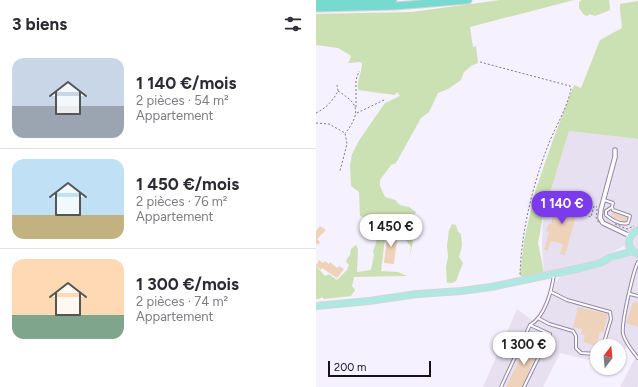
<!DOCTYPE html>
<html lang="fr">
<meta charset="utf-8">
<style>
:root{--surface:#fff;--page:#f7f7f7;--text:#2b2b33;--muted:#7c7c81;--line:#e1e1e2;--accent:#7c3aed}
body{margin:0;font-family:Figtree,sans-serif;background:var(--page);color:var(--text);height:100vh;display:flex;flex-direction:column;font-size:15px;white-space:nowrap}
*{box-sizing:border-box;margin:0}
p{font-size:13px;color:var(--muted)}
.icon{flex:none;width:22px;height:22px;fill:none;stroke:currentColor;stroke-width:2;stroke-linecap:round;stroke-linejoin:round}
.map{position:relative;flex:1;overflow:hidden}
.details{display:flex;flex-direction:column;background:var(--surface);width:316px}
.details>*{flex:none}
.needle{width:26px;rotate:16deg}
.tools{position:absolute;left:274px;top:339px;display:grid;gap:8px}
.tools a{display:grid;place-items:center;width:36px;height:36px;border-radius:50%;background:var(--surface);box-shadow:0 1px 3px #0004;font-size:20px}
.scale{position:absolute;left:12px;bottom:10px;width:103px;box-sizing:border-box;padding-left:4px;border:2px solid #15101b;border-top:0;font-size:11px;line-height:14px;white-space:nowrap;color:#15101b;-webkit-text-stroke:3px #f6f1fe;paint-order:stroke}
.price{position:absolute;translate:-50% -34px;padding:0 9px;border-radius:14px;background:#fff;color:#222;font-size:13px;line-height:26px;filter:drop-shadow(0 1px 2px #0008)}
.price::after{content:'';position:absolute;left:50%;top:24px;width:12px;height:9px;margin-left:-6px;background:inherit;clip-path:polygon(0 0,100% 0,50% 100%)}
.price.selected{background:var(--accent);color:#fff}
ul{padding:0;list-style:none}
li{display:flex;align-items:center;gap:12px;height:100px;padding:0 12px}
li+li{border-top:1px solid var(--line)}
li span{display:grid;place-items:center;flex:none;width:112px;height:80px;border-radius:12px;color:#555}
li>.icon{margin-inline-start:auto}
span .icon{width:48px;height:48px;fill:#fffc;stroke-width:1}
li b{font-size:17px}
h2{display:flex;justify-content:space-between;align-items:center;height:48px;padding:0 12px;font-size:17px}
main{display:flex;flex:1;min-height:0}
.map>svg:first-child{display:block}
.built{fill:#e7e0f0}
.green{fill:#cbe0b3}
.building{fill:#efd2ba}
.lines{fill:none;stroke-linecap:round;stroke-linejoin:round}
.service-casing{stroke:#9487a5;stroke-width:4}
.minor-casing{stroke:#9487a5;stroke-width:5.5}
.primary-casing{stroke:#d5d4d6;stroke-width:8}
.motorway-casing{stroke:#d5d4d6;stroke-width:9}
.path{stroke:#7e7985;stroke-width:1;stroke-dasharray:2 2;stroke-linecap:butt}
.service{stroke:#fff;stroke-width:2}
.minor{stroke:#fff;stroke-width:3.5}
.primary{stroke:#ade9e2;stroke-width:6}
.motorway{stroke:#76dace;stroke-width:7}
</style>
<main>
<section class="details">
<h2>3 biens<svg class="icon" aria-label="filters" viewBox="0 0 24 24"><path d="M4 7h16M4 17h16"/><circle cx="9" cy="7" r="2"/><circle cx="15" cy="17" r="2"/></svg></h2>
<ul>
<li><span style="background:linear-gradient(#c9d6e8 60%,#9aa5b1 0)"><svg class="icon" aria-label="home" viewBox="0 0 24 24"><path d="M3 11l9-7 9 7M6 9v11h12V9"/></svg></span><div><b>1 140 €/mois</b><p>2 pièces · 54 m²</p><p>Appartement</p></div></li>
<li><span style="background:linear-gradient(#bfe0f5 70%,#c2b280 0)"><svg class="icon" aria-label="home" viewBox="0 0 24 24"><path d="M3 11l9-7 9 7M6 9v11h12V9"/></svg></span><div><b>1 450 €/mois</b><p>2 pièces · 76 m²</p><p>Appartement</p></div></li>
<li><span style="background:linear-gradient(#ffd9b3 70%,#7fa58c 0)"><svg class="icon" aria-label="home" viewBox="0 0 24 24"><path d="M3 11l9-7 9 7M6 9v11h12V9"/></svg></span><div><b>1 300 €/mois</b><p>2 pièces · 74 m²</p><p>Appartement</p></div></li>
</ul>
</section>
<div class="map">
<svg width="322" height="387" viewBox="0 0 322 387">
<rect width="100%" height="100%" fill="#f6f1fe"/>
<path class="built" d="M 253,131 L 322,139 L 322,386 L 321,387 L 304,387 L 319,358 L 311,346 L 303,359 L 303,346 L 281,346 L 281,362 L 244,353 L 227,387 L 167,387 L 201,309 L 216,320 L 226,314 L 238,290 L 240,282 L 245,276 L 291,263 L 311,254 L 308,246 L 271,265 L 228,273 L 226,245 L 227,216 Z"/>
<g class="green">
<path d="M 184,0 L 258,0 L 154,27 L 157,47 L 160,46 L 162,63 L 155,66 L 148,72 L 145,80 L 132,89 L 122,93 L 113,112 L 105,118 L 80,163 L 75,165 L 64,180 L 64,186 L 69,197 L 79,200 L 84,205 L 93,207 L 100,212 L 98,216 L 94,220 L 92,231 L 97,242 L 93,260 L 95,247 L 82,230 L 71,229 L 70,230 L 65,271 L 82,272 L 91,276 L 38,277 L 36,286 L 39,290 L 35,296 L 8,299 L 6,297 L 3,299 L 0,299 L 0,266 L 9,276 L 13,274 L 21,280 L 31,270 L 33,265 L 30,262 L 31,259 L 34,255 L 35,249 L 40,245 L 42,249 L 41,272 L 55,270 L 58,255 L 57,251 L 60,243 L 63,224 L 44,216 L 43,192 L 35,186 L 34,165 L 36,154 L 44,139 L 69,103 L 84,96 L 81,92 L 79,95 L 42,90 C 41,79 46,73 46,63 L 44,62 L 32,63 L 35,57 L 34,55 L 22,48 L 0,45 L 0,14 L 96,12 Z"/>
<path d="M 266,0 L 293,0 L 294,10 L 279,16 L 273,14 L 272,16 L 268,15 L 263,8 L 263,2 Z"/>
<path d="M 322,1 L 322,139 L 253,131 L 227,216 L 222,243 L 228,273 L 207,277 L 204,275 L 208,241 L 219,192 L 238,137 L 258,85 L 265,88 L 284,40 L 306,28 L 304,10 L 304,4 Z"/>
<path d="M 136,224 L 140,225 L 142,232 L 145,234 L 146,246 L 143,257 L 147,263 L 140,281 L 136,283 L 131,283 L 130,267 L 132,257 L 131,246 L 133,230 Z"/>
</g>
<g class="building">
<path d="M 242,199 L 263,205 L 249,255 L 244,254 L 247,244 L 235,241 L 232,250 L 228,250 L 233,232 L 230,231 L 233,223 L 235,224 Z"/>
<path d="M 297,212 L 311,218 L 310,221 L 304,220 L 296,217 L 295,216 Z"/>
<path d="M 4,226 L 10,230 L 1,239 L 4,242 L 2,245 L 0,243 L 0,231 Z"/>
<path d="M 72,231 L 82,232 L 78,264 L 68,263 Z"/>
<path d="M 3,260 L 7,263 L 9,261 L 13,264 L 14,262 L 21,268 L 23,266 L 28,269 L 21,278 L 6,268 L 5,270 L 0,266 Z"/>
<path d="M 317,302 L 322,303 L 322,327 L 310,323 Z"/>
<path d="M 262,307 L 292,314 L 287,333 L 284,332 L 280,346 L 267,342 L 269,335 L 265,334 L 266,329 L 257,327 Z"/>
<path d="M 213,340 L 224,346 L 206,387 L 190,387 Z"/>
</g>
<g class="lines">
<g class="service-casing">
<g id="service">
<path d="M 288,200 L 297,203 L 296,207 L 290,211 L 290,215 C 296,220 305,225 312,223 L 314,216 L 297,210 L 296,207"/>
<path d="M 322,262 C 317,272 305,324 307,334 C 309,341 317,352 322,358"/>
<path d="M 235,292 L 251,300 L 294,312 L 295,319 L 287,346"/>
<path d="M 314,294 L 322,296"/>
<path d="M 222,318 L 233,324 L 257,331 L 260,336 L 260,348 L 265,353 L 281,354"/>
<path d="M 185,387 L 214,325 C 229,317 236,290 238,274"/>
<path d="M 208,387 L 234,334 L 214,325"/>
</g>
</g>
<g class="minor-casing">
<path id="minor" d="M 299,150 L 299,157 L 285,209 L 284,218 L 287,223 L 314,236"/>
</g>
<g class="primary-casing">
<g id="primary">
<path d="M 322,230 C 310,235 310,249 322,254"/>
<path d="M 0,306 L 53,301 L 101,294 L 145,291 L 175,287 L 265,268 L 284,263 L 295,257 L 317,251"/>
</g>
</g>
<g class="motorway-casing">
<g id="motorway">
<path d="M 0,2 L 77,0"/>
<path d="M 0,8 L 79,6 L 152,0"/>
</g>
</g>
<g class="path">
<path d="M 164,62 L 254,86 L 255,89 C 251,109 238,129 231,148 C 216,188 205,233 204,276"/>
<path d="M 22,91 C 33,98 44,105 38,119 C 36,124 33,129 29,133"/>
<path d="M 40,107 L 40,80 L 43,71"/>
<path d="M 0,113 C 10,108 17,101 22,91 L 21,85"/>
<path d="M 41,113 L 70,99"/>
<path d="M 0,123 L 13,124 L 29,133 L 31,144 L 24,171"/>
<path d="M 281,209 L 280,218 L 283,223"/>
<path d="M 261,213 L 275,217 L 278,206 L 281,207"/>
<path d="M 299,224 L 311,229 L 318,226"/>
</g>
<use href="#service" class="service"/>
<use href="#minor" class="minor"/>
<use href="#primary" class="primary"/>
<use href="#motorway" class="motorway"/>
</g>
</svg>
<div class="tools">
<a><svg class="needle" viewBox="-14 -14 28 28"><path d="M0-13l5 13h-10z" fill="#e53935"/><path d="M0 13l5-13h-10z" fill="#7c7c81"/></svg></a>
</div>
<div class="scale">200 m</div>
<b class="price selected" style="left:246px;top:225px">1 140 €</b>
<b class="price" style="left:75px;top:248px">1 450 €</b>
<b class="price" style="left:208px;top:366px">1 300 €</b>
</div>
</main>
